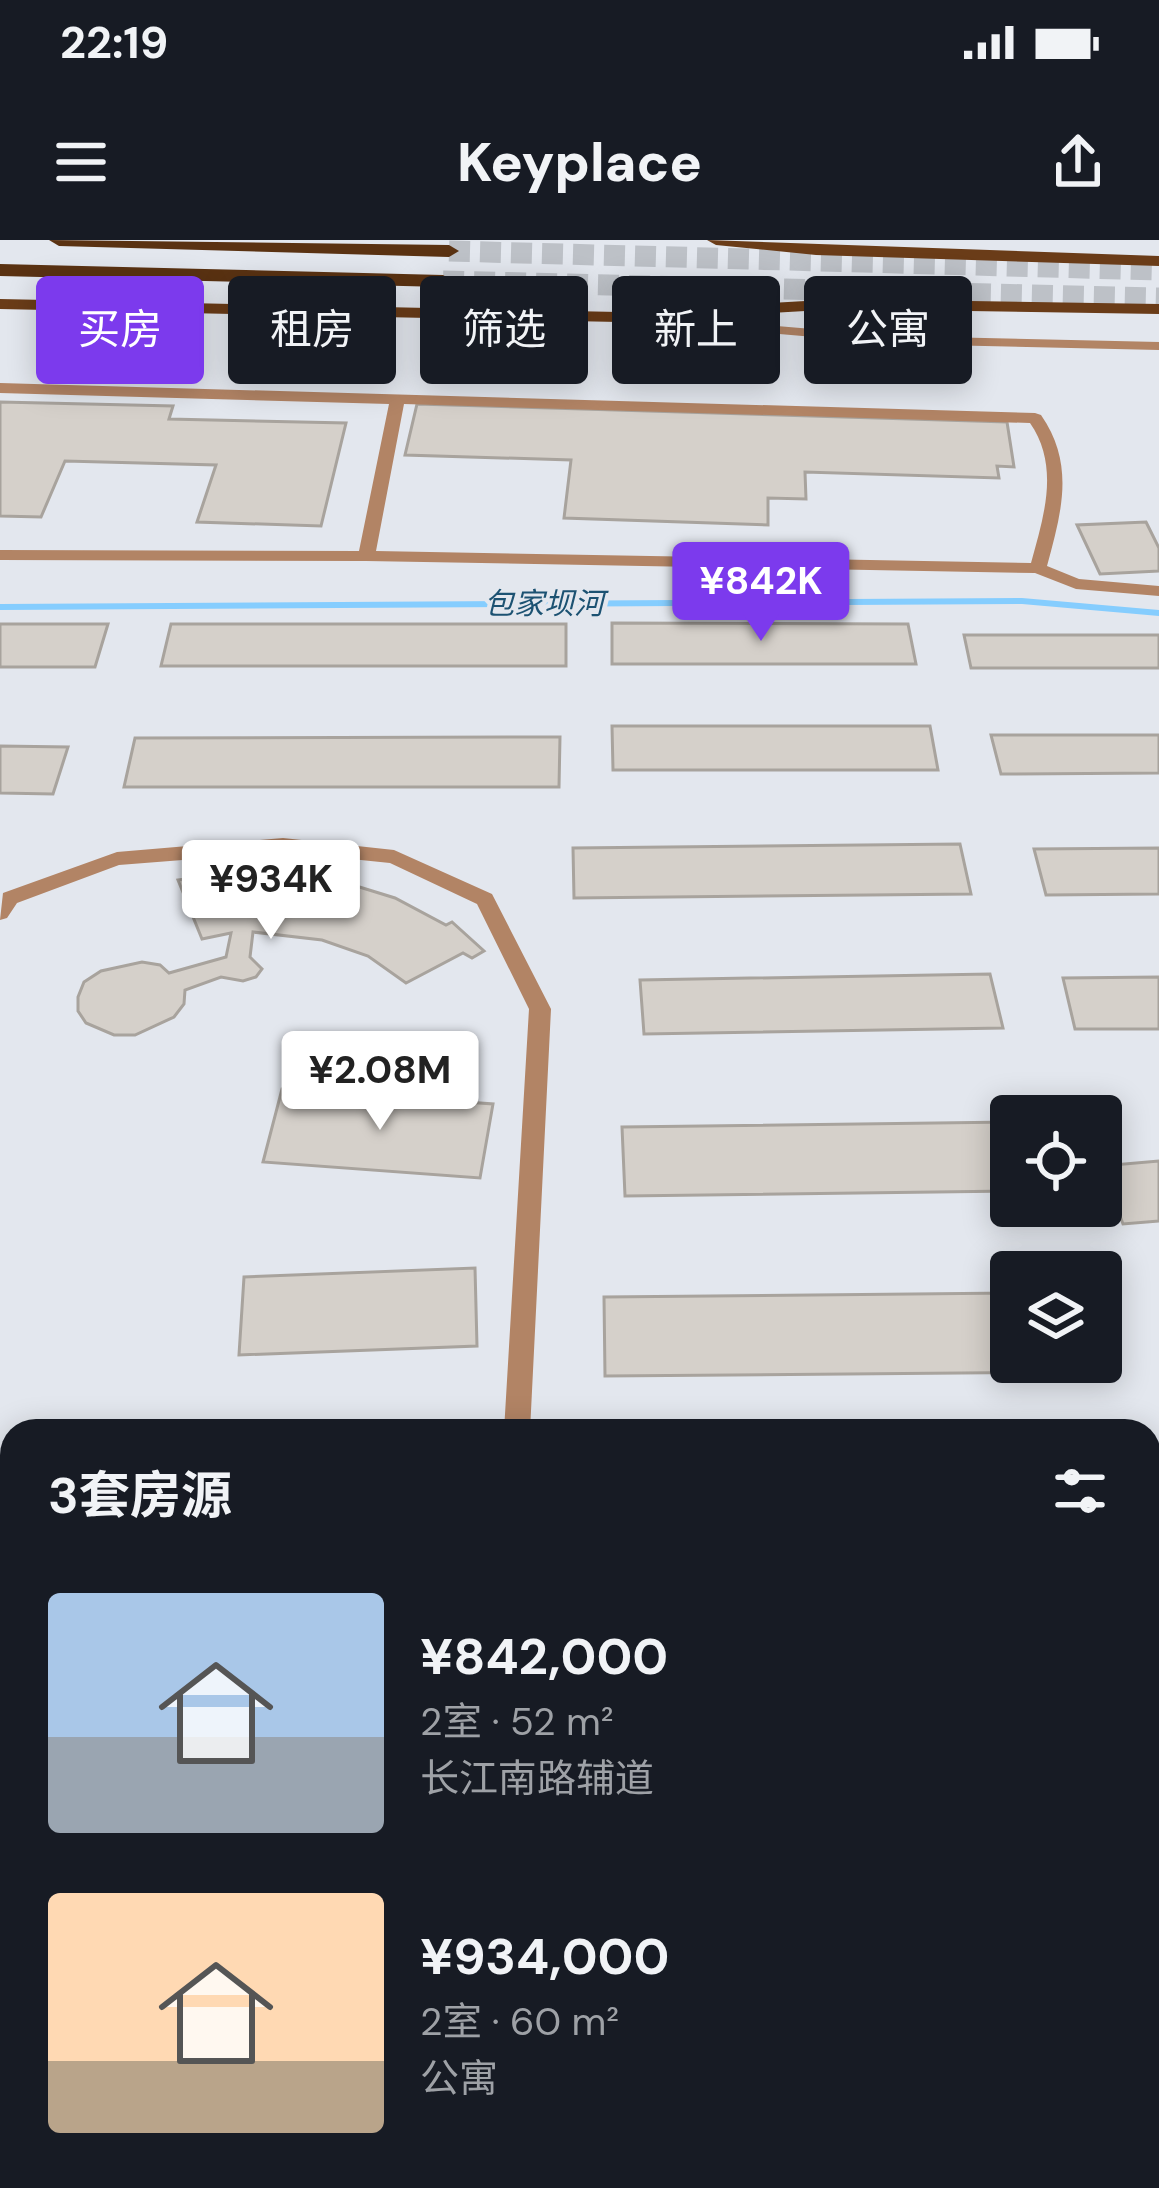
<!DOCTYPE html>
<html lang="zh">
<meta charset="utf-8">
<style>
:root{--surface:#171b24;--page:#242831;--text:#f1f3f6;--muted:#9ea1a6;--accent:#7c3aed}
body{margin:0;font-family:"DM Sans","Noto Sans SC",sans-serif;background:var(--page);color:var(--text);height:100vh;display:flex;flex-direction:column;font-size:45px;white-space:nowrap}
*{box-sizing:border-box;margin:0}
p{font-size:39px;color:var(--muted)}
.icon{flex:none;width:66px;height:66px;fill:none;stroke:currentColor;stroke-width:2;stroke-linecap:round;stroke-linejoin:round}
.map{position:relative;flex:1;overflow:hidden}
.details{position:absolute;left:0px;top:1179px;width:1161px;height:771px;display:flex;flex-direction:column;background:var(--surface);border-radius:36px 36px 0 0;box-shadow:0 6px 30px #0003}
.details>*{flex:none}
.banner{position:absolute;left:36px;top:36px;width:1089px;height:108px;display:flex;gap:24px}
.tools{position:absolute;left:990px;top:855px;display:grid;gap:24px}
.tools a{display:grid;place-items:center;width:132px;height:132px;border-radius:12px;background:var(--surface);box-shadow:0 6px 30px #0003;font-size:60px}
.price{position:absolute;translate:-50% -102px;padding:0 27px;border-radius:12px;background:#fff;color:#222;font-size:39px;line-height:78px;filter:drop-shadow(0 3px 6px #0008)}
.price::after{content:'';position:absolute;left:50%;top:72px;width:36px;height:27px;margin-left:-18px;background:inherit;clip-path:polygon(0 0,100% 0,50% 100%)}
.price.selected{background:var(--accent);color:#fff}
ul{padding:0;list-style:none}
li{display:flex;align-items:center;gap:36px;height:300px;padding:0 48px}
li span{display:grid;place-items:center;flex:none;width:336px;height:240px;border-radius:12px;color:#555}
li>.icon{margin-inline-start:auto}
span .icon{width:144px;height:144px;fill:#fffc;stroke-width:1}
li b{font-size:51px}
h2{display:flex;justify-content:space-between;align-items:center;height:144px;padding:0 48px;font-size:51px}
.pill{padding:0 42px;border-radius:12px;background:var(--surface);box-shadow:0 6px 30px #0003;font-size:42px;line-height:108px}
.pill.selected{background:var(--accent);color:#fff}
.status{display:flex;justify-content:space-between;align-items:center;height:84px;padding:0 60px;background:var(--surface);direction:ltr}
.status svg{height:33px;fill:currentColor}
header{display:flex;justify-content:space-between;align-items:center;height:156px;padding:0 48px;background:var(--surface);font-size:54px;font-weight:800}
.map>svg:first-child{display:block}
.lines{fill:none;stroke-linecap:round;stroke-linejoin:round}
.stream{fill:#85cdfe;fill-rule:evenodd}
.building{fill:#d5d0ca;stroke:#a8a39d;stroke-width:3}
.trunk-tunnel{stroke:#bdc1c7;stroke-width:21;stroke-dasharray:21 10;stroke-linecap:butt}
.minor{fill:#b28465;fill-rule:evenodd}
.tertiary{fill:#b28465;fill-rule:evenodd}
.primary{fill:#6a3c18;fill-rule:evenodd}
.trunk{fill:#5a3212;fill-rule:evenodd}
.labels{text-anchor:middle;stroke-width:9;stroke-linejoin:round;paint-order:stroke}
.far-water-label{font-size:30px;font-style:italic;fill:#1c5272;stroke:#e3e7ee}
</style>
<div class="status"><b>22:19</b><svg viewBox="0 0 49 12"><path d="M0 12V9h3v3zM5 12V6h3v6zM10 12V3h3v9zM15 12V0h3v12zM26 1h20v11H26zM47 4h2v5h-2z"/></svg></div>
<header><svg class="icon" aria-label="menu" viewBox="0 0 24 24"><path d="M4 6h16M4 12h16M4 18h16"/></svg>Keyplace<svg class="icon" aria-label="share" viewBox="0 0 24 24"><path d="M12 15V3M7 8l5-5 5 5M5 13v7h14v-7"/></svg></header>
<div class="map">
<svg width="1159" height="1948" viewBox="0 0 1159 1948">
<rect width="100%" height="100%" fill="#e3e7ee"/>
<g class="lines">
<path class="stream" d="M 1022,358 L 1159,370 L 1159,376 L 1022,364 L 0,370 L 0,364 Z"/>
</g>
<g class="building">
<path d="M 0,162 L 173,166 L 169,179 L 346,183 L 321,286 L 197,282 L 216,225 L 65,221 L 41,277 L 0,276 Z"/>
<path d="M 417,164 L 1007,182 L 1014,227 L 997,226 L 999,238 L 805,232 L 806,259 L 768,258 L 768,285 L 564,278 L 571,220 L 405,215 Z"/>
<path d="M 1146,282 L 1159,308 L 1159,331 L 1100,334 L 1077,285 Z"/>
<path d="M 612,383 L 908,384 L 916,424 L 612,424 Z"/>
<path d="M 0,384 L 108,384 L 95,427 L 0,427 Z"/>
<path d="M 171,384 L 566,384 L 566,426 L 161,426 Z"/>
<path d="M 964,395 L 1159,395 L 1159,428 L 971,428 Z"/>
<path d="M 612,486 L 930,486 L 938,530 L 613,530 Z"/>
<path d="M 991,495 L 1159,495 L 1159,533 L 1001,534 Z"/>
<path d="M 560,497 L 559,547 L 124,547 L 135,498 Z"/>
<path d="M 0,506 L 68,507 L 53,554 L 0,553 Z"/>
<path d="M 960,604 L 971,654 L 574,658 L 573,608 Z"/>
<path d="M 1159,608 L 1159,654 L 1046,655 L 1034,609 Z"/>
<path d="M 239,632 L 238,637 L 289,635 L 340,641 L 395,658 L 446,685 L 452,682 L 484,711 L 472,718 L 463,713 L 406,743 L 368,716 L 322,700 L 253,692 L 250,717 L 262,729 L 256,737 L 243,741 L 221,737 L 185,750 L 184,764 L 174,777 L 135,795 L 114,795 L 86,783 L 78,771 L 78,757 L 84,742 L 101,731 L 142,722 L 160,725 L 169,733 L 226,717 L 231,693 L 202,699 L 178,640 Z"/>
<path d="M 990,734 L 1003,788 L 644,794 L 640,740 Z"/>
<path d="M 1159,737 L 1159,789 L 1075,789 L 1063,738 Z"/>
<path d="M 282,849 L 493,864 L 480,938 L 263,922 Z"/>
<path d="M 1011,882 L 1011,951 L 625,956 L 622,887 Z"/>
<path d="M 1159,921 L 1159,981 L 1123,984 L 1101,926 Z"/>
<path d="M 475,1028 L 477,1106 L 239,1115 L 244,1037 Z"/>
<path d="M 1011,1053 L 1011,1122 L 1088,1122 L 1090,1132 L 605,1136 L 604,1057 Z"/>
<rect x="1149" y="1494" width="10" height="101"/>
<rect x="1149" y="1781" width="10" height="129"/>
<path d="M 7,1846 L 12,1846 L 12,1938 L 556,1938 L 556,1948 L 0,1948 L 0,1884 Z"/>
</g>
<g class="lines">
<g class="trunk-tunnel">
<path d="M 449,11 L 1159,30"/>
<path d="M 443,41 L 1159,58"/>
</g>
<g class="minor">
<path d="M 0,143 L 1035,173 L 1041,175 C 1075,224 1062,271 1047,326 L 1079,339 L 1159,346 L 1159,356 L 1076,349 L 1035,333 L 366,321 L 0,320 L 0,310 L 359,311 L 389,164 L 0,153 ZM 404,164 L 1030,183 C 1060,226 1044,276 1031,323 L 376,311 Z"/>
<path d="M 283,598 L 394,610 L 492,654 L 551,769 L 530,1191 L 504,1191 L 529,769 L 477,664 L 390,623 L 283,612 L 119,625 L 17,663 L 7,678 L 0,680 L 3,653 L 117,612 Z"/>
<path d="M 0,1760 L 12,1762 L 12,1794 L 0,1792 Z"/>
<path d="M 586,1938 L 620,1938 L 621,1948 L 587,1948 Z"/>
</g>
<path class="tertiary" d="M 621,73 L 895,96 L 1159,102 L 1159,110 L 895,104 L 616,80 L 616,74 Z"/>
<g class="primary">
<path d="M 707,0 L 1159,16 L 1159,26 L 816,15 L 716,5 Z"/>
<path d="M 0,59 L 619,72 L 840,59 L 1159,64 L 1159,74 L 840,69 L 619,82 L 0,69 Z"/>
</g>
<g class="trunk">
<path d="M 49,0 L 449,5 L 459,11 L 449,17 L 59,6 Z"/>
<path d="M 0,24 L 443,35 L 453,41 L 443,47 L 0,36 Z"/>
</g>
</g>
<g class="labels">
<g class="far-water-label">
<text x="544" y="374">包家坝河</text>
</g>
</g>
</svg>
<div class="tools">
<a><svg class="icon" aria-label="locate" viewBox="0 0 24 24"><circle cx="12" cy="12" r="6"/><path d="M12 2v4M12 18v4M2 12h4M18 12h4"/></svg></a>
<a><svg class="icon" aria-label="layers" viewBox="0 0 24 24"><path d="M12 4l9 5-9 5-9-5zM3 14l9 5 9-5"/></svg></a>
</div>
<b class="price selected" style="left:761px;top:404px">¥842K</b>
<b class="price" style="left:271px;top:702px">¥934K</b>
<b class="price" style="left:380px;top:893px">¥2.08M</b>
<div class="banner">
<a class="pill selected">买房</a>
<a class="pill">租房</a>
<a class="pill">筛选</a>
<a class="pill">新上</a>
<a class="pill">公寓</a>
</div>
<section class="details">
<h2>3套房源<svg class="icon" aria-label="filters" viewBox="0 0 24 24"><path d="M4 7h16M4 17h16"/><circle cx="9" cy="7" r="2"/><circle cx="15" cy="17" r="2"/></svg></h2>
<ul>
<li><span style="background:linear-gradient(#a9c7e8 60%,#9aa5b1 0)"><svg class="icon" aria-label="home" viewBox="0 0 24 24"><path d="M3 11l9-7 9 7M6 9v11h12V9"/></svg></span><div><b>¥842,000</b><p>2室 · 52 m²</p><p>长江南路辅道</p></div></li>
<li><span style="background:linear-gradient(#ffd9b3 70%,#b9a48a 0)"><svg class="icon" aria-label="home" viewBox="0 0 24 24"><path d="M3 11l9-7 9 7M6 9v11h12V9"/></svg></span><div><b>¥934,000</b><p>2室 · 60 m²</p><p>公寓</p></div></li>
</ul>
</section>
</div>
